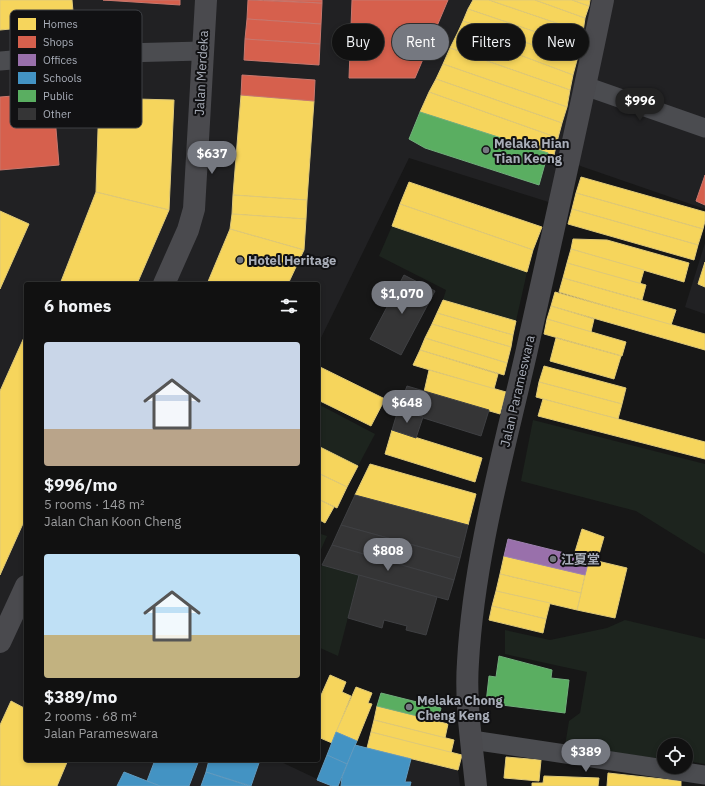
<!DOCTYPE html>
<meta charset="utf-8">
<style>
:root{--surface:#111;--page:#1e1f1f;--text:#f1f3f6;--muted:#9c9d9f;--line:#303131;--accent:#757880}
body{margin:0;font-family:"IBM Plex Sans","Noto Sans SC",sans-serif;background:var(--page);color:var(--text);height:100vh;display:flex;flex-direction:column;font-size:15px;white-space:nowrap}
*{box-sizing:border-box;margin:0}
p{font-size:13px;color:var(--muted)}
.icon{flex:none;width:22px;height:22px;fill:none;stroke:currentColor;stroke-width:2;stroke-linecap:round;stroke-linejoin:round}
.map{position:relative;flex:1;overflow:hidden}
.details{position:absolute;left:24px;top:282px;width:296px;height:480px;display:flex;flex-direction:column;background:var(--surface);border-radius:4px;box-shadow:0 2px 6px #0003,0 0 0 1px var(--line)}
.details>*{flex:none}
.top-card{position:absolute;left:332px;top:24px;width:313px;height:36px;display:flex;gap:8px}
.buttons{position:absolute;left:657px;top:738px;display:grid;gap:8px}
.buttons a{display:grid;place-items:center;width:36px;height:36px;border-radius:50%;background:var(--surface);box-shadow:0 2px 6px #0003,0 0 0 1px var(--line);font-size:20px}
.price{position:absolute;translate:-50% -34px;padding:0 9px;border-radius:14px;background:var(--accent);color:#fff;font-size:13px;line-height:26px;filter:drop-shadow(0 1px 2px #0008)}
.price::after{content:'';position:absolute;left:50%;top:24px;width:12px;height:9px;margin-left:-6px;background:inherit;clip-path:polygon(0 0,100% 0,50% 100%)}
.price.selected{background:#222;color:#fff}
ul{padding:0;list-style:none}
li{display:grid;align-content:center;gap:8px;height:212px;padding:0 20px}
li span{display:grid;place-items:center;height:124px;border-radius:4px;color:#555}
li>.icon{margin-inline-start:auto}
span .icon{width:72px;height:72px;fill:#fffc;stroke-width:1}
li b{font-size:17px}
h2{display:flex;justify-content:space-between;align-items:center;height:48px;padding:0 20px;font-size:17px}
.chip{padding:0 14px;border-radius:18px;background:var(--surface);box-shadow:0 2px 6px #0003,0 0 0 1px var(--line);font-size:14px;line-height:36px}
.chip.selected{background:var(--accent);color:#fff}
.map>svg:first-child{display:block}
.built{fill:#212123}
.green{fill:#1d241e}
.homes{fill:#f6d55c;stroke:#dfc978}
.shops{fill:#d6604d;stroke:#c8776d}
.offices{fill:#9970ab;stroke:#9e82af}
.schools{fill:#4393c3;stroke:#619bc0}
.public{fill:#5aae61;stroke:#71ae7b}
.building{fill:#353536;stroke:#3f4043}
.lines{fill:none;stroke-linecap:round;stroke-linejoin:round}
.street{stroke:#4b4c50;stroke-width:19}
.secondary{stroke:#4a4a4e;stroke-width:22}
.poi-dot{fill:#757880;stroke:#111113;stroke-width:1.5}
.labels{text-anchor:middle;stroke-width:4;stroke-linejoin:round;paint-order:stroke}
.street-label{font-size:13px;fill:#a8adb8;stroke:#111113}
.poi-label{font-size:13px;font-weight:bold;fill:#a8adb8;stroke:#111113;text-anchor:start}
.key{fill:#111113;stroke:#3e4045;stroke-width:1}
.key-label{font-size:11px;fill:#a8adb8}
</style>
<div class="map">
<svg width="705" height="786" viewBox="0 0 705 786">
<rect width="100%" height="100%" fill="#171717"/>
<g class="built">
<path d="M 0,0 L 705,0 L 705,209 L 566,161 L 555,204 L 409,158 L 318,344 L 318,284 L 26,284 L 26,760 L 277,760 L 332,786 L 0,786 Z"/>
<path d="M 705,243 L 705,314 L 685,307 Z"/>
<path d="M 355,745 L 458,770 L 460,786 L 338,786 Z"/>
</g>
<g class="green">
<path d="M 392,226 L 527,272 L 516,321 L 443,300 L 446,290 L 379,256 Z"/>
<path d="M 318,404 L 375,434 L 358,466 L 318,446 Z"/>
<path d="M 533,420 L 705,464 L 705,554 L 636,511 L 521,481 Z"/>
<path d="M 318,533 L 327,536 L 318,556 Z"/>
<path d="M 322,565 L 359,575 L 338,656 L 318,647 L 318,573 Z"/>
<path d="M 625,620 L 705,639 L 705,764 L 686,761 L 686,745 L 664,745 L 664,759 L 565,746 L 569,721 L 580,713 L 587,672 L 505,654 L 505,630 L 550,640 L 607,628 Z"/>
</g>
<g class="homes">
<path d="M 0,0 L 72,0 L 74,23 L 0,30 Z"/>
<path d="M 473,0 L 489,0 L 583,32 L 580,47 L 468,9 Z"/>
<path d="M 489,0 L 535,0 L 585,18 L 583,32 Z"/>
<path d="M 535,0 L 572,0 L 589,6 L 585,18 Z"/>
<path d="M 572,0 L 590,0 L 589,6 Z"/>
<path d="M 468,9 L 580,47 L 577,60 L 463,21 Z"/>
<path d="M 463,21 L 577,60 L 573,75 L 458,32 Z"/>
<path d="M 458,32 L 573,75 L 570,90 L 450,48 Z"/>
<path d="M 450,48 L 570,90 L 567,107 L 443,64 Z"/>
<path d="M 443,64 L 567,107 L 562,123 L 436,79 Z"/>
<path d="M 436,79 L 562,123 L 558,138 L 429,92 Z"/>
<path d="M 429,92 L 558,138 L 554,155 L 420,112 Z"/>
<path d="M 241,95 L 314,101 L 307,200 L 233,195 Z"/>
<path d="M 99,98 L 174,100 L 169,210 L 96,192 Z"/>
<path d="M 581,177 L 705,212 L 705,221 L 703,229 L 576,193 Z"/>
<path d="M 409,182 L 542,227 L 533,250 L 400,204 Z"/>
<path d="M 96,192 L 169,210 L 137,284 L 60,284 Z"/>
<path d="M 576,193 L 703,229 L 698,245 L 572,209 Z"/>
<path d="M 233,195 L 307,200 L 306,219 L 232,214 Z"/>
<path d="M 400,204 L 533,250 L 527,272 L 392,226 Z"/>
<path d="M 572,209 L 698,245 L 694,260 L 568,224 Z"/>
<path d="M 0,211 L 29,224 L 0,289 Z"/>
<path d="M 232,214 L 306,219 L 304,250 L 230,229 Z"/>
<path d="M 230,229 L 304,250 L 288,284 L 207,284 Z"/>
<path d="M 573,239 L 607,240 L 689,263 L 684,282 L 571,249 Z"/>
<path d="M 571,249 L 644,270 L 640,284 L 567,263 Z"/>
<path d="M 705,262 L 705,287 L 698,284 Z"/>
<path d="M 567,263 L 646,285 L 642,300 L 563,278 Z"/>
<path d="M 563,278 L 676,310 L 671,325 L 559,292 Z"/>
<path d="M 555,292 L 705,334 L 705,350 L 551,306 Z"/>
<path d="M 443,300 L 516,321 L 513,335 L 437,313 Z"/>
<path d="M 551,306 L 594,319 L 591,332 L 547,319 Z"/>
<path d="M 437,313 L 513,335 L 511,347 L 432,324 Z"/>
<path d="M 547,319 L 626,342 L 622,356 L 544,334 Z"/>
<path d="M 432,324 L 511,347 L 507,363 L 425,338 Z"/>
<path d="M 26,333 L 26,517 L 0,575 L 0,391 Z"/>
<path d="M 425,338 L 507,363 L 504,375 L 420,350 Z"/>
<path d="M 556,338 L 621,356 L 614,379 L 550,361 Z"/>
<path d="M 420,350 L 498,374 L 494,389 L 413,365 Z"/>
<path d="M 318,366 L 385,399 L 371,426 L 318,400 Z"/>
<path d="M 544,366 L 626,388 L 622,404 L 539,382 Z"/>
<path d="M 429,370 L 506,392 L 500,414 L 424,392 Z"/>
<path d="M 539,382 L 622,404 L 618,419 L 536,397 Z"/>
<path d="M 543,399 L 705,442 L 705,459 L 538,416 Z"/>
<path d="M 392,430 L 482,458 L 475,482 L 385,454 Z"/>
<path d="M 318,446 L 358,466 L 347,487 L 318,473 Z"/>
<path d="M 370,464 L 476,494 L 468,525 L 355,495 Z"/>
<path d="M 318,473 L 347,487 L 337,508 L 318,499 Z"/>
<path d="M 318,499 L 334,507 L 325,523 L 318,519 Z"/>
<path d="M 582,529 L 604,537 L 597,561 L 574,555 Z"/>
<path d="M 504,556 L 585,575 L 581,593 L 500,574 Z"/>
<path d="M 589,559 L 627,568 L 615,618 L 577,610 Z"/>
<path d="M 500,574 L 581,593 L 577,610 L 496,591 Z"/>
<path d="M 496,591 L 550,603 L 546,619 L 492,606 Z"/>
<path d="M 492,606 L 546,619 L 543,633 L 489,620 Z"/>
<path d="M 330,675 L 346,682 L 342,692 L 351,696 L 332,743 L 318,737 L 318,702 Z"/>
<path d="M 356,687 L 372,693 L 368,703 L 372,704 L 357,741 L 336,732 Z"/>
<path d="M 11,701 L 26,709 L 26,760 L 68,760 L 57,786 L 0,786 L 0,725 Z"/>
<path d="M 377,706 L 448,724 L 445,738 L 374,720 Z"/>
<path d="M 374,720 L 454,740 L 451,753 L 371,732 Z"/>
<path d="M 371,732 L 462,755 L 458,770 L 367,748 Z"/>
<path d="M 506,757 L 541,760 L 539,781 L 504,778 Z"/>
<path d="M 608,773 L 681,781 L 681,786 L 607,786 Z"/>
<path d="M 544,776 L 599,778 L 598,786 L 532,786 L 532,783 L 543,783 Z"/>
</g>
<g class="shops">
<path d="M 103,0 L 180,0 L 180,5 Z"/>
<path d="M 248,0 L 322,3 L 321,24 L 247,19 Z"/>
<path d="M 264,0 L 322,0 L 322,3 Z"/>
<path d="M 352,0 L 448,0 L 415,78 L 349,78 Z"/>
<path d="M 247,19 L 321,24 L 320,44 L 245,39 Z"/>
<path d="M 245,39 L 320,44 L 319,65 L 244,60 Z"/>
<path d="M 242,75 L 315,80 L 314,101 L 241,95 Z"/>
<path d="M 53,93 L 59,165 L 0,170 L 0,97 Z"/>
<path d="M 705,175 L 705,205 L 696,201 Z"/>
</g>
<path class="offices" d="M 508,539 L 589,559 L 585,575 L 504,556 Z"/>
<g class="schools">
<path d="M 336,732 L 357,741 L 347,764 L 327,755 Z"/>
<path d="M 355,745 L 411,759 L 405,782 L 411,782 L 410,786 L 341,786 L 342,777 Z"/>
<path d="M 327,755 L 347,764 L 338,786 L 332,786 L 317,780 Z"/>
<path d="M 155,760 L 199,760 L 189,786 L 160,786 L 147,781 Z"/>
<path d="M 209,760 L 260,760 L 251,786 L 206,772 Z"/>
<path d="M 124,772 L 147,781 L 160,786 L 117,786 Z"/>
<path d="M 206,772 L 249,786 L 201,786 Z"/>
</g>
<g class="public">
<path d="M 420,112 L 548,153 L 539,185 L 425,148 L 409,139 Z"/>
<path d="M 499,656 L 552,670 L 551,678 L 569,680 L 565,713 L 486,703 L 489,676 L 496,677 Z"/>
<path d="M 381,693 L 441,708 L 438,721 L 377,706 Z"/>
</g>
<g class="building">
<path d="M 404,275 L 435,291 L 401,355 L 370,339 Z"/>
<path d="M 407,386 L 489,410 L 481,436 L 398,410 Z"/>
<path d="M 398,410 L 423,417 L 416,438 L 392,430 Z"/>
<path d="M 355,495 L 468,525 L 460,558 L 341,525 Z"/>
<path d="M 341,525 L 460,558 L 454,580 L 332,545 Z"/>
<path d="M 332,545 L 454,580 L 448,600 L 322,565 Z"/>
<path d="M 359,575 L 437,597 L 426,635 L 406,630 L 407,626 L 384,620 L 382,628 L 348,618 Z"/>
</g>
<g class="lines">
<g class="street">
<path d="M 0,61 L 83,54 L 202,51"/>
<path d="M 585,86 L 705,128"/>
<path d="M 472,740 L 705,775"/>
</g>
<g class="secondary">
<path d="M 164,284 L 188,230 L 194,209 L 206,0"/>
<path d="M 0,642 L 26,586"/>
<path d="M 476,786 C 472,745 465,703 468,662 C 474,557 503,455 526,354 C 552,236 579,118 603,0"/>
</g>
</g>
<g class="poi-dot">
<circle cx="486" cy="150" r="4"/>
<circle cx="240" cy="260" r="4"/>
<circle cx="553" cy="559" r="4"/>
<circle cx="409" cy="707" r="4"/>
</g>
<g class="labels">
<g class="street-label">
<text transform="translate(201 73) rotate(-87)" y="5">Jalan Merdeka</text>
<text transform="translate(517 391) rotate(-77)" y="5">Jalan Parameswara</text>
</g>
<g class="poi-label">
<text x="494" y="148">Melaka Hian<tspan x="494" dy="15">Tian Keong</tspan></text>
<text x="248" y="265">Hotel Heritage</text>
<text x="561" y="564">江夏堂</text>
<text x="417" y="705">Melaka Chong<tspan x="417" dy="15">Cheng Keng</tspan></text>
</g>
</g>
<rect x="10" y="10" width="132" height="118" rx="6" class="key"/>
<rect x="18" y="18" width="18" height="12" fill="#f6d55c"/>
<rect x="18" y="36" width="18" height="12" fill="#d6604d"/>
<rect x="18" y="54" width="18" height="12" fill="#9970ab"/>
<rect x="18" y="72" width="18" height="12" fill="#4393c3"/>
<rect x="18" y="90" width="18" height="12" fill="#5aae61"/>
<rect x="18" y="108" width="18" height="12" fill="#353536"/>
<g class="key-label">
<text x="43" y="28">Homes</text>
<text x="43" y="46">Shops</text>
<text x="43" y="64">Offices</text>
<text x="43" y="82">Schools</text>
<text x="43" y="100">Public</text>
<text x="43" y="118">Other</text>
</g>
</svg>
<div class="buttons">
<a><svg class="icon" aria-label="locate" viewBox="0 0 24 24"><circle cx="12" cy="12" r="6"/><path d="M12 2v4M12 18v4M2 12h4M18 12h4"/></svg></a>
</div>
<b class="price selected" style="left:640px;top:122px">$996</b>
<b class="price" style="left:212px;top:175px">$637</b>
<b class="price" style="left:402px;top:315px">$1,070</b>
<b class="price" style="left:407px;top:424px">$648</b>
<b class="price" style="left:388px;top:572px">$808</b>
<b class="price" style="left:586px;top:773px">$389</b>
<div class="top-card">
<a class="chip">Buy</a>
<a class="chip selected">Rent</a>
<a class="chip">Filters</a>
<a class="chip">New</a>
</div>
<section class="details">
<h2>6 homes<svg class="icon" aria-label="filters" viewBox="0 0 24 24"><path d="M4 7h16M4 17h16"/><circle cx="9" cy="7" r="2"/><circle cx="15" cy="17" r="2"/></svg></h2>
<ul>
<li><span style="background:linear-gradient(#c9d6e8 70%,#b9a48a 0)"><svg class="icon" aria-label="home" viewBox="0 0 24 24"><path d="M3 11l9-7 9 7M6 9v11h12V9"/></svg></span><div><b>$996/mo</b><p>5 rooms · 148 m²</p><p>Jalan Chan Koon Cheng</p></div></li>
<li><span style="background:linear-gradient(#bfe0f5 65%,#c2b280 0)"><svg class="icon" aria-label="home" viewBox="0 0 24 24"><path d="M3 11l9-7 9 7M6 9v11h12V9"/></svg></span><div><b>$389/mo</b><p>2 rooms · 68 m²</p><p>Jalan Parameswara</p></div></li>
</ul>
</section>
</div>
